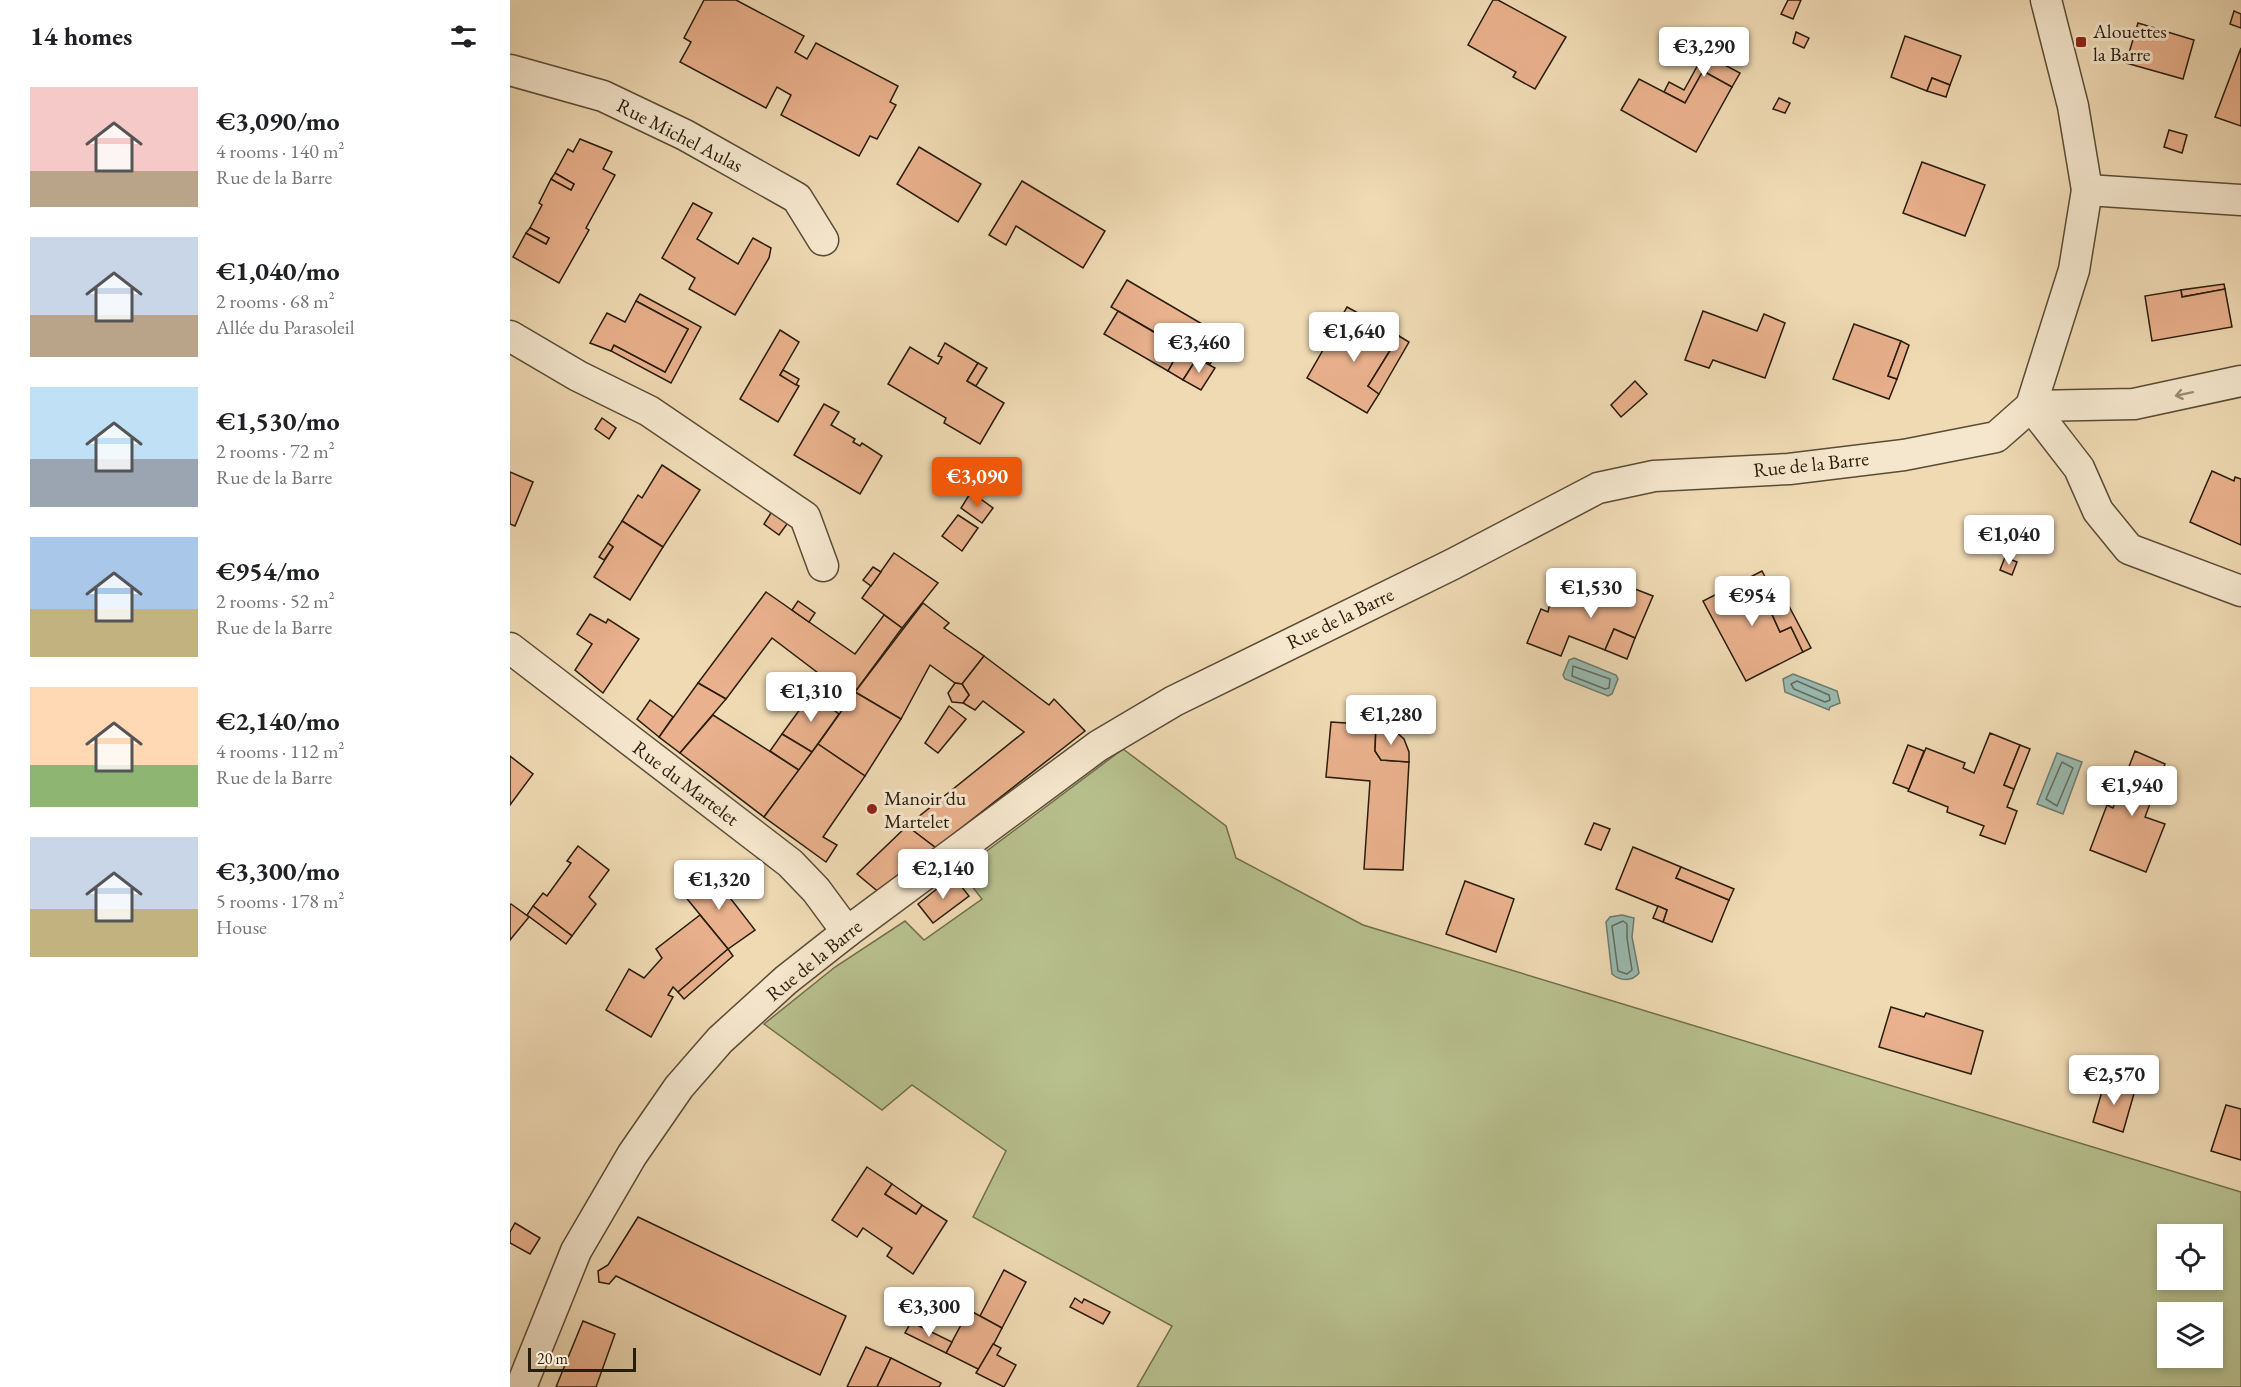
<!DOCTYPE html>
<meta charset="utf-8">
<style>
:root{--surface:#fff;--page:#f6f6f6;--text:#202124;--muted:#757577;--accent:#ea580c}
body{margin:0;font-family:"EB Garamond",serif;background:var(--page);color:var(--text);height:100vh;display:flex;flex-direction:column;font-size:22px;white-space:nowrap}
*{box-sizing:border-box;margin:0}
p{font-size:20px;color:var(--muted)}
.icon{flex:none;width:33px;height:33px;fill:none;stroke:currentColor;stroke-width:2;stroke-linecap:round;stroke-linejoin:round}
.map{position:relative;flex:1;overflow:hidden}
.side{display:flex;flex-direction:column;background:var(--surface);width:510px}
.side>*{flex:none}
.fabs{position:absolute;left:1647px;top:1224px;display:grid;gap:12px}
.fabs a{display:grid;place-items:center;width:66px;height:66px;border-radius:0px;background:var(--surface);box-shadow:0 3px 9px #0003;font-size:30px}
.scale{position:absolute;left:18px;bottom:15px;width:108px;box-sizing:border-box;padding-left:6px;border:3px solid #281c0b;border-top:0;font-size:16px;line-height:21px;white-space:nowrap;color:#281c0b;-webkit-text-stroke:4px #f5e7ce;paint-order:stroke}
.price{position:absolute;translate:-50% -51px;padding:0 14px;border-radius:6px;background:#fff;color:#222;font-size:20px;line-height:39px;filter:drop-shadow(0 2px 3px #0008)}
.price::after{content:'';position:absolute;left:50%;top:36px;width:18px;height:14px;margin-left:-9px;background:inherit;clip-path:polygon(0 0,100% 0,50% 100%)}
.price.active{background:var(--accent);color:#fff}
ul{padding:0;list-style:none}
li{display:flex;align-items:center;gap:18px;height:150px;padding:0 30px}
li span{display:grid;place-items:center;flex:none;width:168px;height:120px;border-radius:0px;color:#555}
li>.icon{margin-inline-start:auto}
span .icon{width:72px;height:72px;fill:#fffc;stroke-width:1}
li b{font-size:26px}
h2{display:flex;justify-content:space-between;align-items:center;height:72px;padding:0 30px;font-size:26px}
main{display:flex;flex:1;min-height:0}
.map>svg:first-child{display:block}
.green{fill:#b7c08e;stroke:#706e4c;stroke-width:1.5;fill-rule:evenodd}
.water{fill:#9abab0;stroke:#6c7b6e;stroke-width:1.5}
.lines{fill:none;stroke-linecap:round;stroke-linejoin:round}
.shore{stroke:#616b5e;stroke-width:1.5}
.building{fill:#e9b18d;stroke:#281c0b;stroke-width:1.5}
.street-casing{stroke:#5a4c35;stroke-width:33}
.street{stroke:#f5e7ce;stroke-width:30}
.oneway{stroke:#998c76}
.poi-dot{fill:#8f2418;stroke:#f5e7ce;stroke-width:2}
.labels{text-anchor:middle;stroke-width:6;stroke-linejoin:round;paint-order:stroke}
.poi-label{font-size:20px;fill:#281c0b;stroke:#f5e7ce;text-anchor:start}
.street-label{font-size:20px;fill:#281c0b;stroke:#f5e7ce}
</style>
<main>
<section class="side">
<h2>14 homes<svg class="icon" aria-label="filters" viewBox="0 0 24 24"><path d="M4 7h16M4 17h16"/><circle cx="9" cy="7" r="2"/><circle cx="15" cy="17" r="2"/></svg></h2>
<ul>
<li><span style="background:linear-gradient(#f6c9c9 70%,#b9a48a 0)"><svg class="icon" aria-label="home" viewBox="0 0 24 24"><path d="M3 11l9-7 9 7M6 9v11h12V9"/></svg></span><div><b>€3,090/mo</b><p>4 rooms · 140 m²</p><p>Rue de la Barre</p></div></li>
<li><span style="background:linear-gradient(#c9d6e8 65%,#b9a48a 0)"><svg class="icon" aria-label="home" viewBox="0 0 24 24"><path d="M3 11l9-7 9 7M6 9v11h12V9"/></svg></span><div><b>€1,040/mo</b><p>2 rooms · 68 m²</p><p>Allée du Parasoleil</p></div></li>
<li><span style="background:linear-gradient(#bfe0f5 60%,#9aa5b1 0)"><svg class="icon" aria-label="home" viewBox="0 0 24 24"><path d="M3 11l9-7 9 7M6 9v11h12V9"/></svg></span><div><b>€1,530/mo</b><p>2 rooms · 72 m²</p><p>Rue de la Barre</p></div></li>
<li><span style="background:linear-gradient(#a9c7e8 60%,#c2b280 0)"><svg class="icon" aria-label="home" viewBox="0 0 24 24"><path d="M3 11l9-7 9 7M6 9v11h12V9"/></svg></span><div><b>€954/mo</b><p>2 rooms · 52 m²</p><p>Rue de la Barre</p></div></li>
<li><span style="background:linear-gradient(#ffd9b3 65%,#8fb573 0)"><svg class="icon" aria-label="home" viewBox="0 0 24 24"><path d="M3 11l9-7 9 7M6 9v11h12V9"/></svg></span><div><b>€2,140/mo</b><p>4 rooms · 112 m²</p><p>Rue de la Barre</p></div></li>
<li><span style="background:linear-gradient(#c9d6e8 60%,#c2b280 0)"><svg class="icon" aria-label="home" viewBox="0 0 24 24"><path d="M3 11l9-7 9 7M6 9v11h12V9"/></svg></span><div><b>€3,300/mo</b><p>5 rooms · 178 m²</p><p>House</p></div></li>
</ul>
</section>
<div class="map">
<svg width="1731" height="1387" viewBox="0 0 1731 1387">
<rect width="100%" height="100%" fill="#efdab4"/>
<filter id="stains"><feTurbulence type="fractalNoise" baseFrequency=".00333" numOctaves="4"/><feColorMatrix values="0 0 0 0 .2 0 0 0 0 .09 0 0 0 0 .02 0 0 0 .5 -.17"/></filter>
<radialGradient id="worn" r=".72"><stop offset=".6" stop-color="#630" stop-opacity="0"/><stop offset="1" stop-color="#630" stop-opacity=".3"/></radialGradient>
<path class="green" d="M 613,749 L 716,826 L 726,858 L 853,925 L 1731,1192 L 1731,1387 L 627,1387 L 662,1326 L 463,1217 L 496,1151 L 402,1085 L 372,1110 L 254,1024 L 325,967 L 395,921 L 414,940 L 472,899 L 450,871 ZM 1702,1234 L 1702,1280 L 1658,1280 L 1658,1234 ZM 1702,1312 L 1702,1358 L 1658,1358 L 1658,1312 Z"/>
<g class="water">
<path d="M 1064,658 L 1106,675 L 1108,679 L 1102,694 L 1098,696 L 1055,679 L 1053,675 L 1059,660 Z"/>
<path d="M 1283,674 L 1327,691 L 1330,703 L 1320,707 L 1319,710 L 1275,692 L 1273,679 Z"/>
<path d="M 1547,753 L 1572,762 L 1553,814 L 1527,804 Z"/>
<path d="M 1112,915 L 1124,918 L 1122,937 L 1129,973 C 1122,982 1110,981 1102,974 L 1096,922 L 1100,917 Z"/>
</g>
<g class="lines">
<g class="shore">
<path d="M 1063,666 L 1100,679 L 1099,688 L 1095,689 L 1062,676 Z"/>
<path d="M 1287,681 L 1319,695 L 1320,700 L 1315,702 L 1284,689 L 1281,684 Z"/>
<path d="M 1552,762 L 1563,768 L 1547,806 L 1536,799 Z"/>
<path d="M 1113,921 L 1117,924 L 1117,938 L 1122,970 L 1117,974 L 1108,971 L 1102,926 Z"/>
</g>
</g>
<g class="building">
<path d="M 194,0 L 226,0 L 294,36 L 285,52 L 297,59 L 306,43 L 388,86 L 380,102 L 386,105 L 367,139 L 360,136 L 349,156 L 271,115 L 281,95 L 267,87 L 256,108 L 170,62 L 181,42 L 174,38 Z"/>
<path d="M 983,0 L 988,0 L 1056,37 L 1025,89 L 1003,77 L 1006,72 L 958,45 Z"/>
<path d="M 1278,0 L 1291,0 L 1283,19 L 1271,14 Z"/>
<path d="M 1724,11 L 1731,14 L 1731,28 L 1720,24 Z"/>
<path d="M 1628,23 L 1684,40 L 1673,79 L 1616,63 Z"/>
<path d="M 1286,32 L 1299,38 L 1294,48 L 1283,43 Z"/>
<path d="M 1395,36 L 1451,56 L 1440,85 L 1422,78 L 1417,91 L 1381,77 Z"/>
<path d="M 1731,48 L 1731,126 L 1705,117 Z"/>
<path d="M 1194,54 L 1230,73 L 1222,87 L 1193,71 L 1175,103 L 1154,92 L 1159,82 L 1174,90 Z"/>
<path d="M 1193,71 L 1222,87 L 1186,152 L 1111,110 L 1129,79 L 1175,103 Z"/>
<path d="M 1422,78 L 1440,85 L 1436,97 L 1417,91 Z"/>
<path d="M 1269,98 L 1280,103 L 1275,113 L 1263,109 Z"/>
<path d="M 1659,130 L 1677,135 L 1672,153 L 1654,147 Z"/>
<path d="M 70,139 L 102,152 L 93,169 L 105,175 L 76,228 L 79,230 L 49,283 L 3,257 L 16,233 L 36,244 L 39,238 L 20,228 L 32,205 L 29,203 L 41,179 L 61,190 L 64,184 L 45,173 L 58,149 L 63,152 Z"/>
<path d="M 409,147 L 471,184 L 448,222 L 387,184 Z"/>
<path d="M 1412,162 L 1475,185 L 1455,236 L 1393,213 Z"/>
<path d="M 45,173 L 64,184 L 61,190 L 41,179 Z"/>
<path d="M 512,181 L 595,231 L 573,268 L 506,226 L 496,245 L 479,235 Z"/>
<path d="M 183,203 L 202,213 L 187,239 L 228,264 L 243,238 L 261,248 L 259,258 L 225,315 L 179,289 L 185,278 L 152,258 Z"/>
<path d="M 20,228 L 39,238 L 36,244 L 16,233 Z"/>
<path d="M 617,280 L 716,338 L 700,364 L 601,307 Z"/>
<path d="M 1714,284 L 1715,289 L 1672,297 L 1671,290 Z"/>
<path d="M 1715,289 L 1722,327 L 1642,341 L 1635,296 L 1671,290 L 1672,297 Z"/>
<path d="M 130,294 L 191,327 L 161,383 L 101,351 L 104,345 L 155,372 L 178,329 L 126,301 Z"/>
<path d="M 126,301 L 178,329 L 155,372 L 104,345 L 101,351 L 80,343 L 97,313 L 115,322 Z"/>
<path d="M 837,307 L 850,314 L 835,343 L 821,336 Z"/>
<path d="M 608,311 L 671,348 L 658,371 L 594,334 Z"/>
<path d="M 1193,311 L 1247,331 L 1254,314 L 1275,323 L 1255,378 L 1203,360 L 1199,368 L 1175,360 Z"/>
<path d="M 850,314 L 889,336 L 858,386 L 869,394 L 857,413 L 797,378 L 821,336 L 835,343 Z"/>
<path d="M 1344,324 L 1391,341 L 1378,376 L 1387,379 L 1379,399 L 1323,379 Z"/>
<path d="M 270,330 L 289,342 L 270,375 L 289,386 L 268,422 L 230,399 Z"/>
<path d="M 889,336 L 899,342 L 869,394 L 858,386 Z"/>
<path d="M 1391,341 L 1399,345 L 1387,379 L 1378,376 Z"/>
<path d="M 435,343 L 468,363 L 457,381 L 494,403 L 470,444 L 434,423 L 436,418 L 378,384 L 400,347 L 428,364 L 432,357 L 428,356 Z"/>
<path d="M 671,348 L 687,358 L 673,380 L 658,371 Z"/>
<path d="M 687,358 L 705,368 L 691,390 L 673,380 Z"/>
<path d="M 468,363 L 477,368 L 466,386 L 457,381 Z"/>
<path d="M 273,370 L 289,379 L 286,385 L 270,375 Z"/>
<path d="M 1125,381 L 1137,394 L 1111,417 L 1101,405 Z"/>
<path d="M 314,404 L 329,412 L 321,425 L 345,439 L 343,442 L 350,446 L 352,443 L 372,456 L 350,494 L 284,455 Z"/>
<path d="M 92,418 L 106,428 L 99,439 L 85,429 Z"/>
<path d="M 152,465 L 190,490 L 153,547 L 112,521 L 128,495 L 132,498 Z"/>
<path d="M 1702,471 L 1724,481 L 1725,477 L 1731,479 L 1731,545 L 1680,522 Z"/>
<path d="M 0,472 L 23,482 L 5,526 L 0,524 Z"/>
<path d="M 461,492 L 483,508 L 472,523 L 451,508 Z"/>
<path d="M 264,508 L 280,520 L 269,535 L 254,524 Z"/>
<path d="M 448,515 L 468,528 L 452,551 L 432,536 Z"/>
<path d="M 112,521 L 153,547 L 120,600 L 84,577 L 103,547 L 98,543 Z"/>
<path d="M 98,543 L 103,547 L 94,560 L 89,557 Z"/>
<path d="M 384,553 L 428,583 L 392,628 L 352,598 Z"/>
<path d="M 1495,557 L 1507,562 L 1502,575 L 1490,570 Z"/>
<path d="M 363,567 L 371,572 L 361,586 L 353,580 Z"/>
<path d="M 1252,571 L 1265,596 L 1256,601 L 1270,632 L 1281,627 L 1293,652 L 1236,681 L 1193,601 Z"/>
<path d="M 1102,580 L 1143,596 L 1125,638 L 1104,629 L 1095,650 L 1059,636 L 1051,656 L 1017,643 L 1031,609 L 1038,612 L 1039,607 L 1071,593 L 1093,602 Z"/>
<path d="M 1079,586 L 1090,591 L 1087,600 L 1075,595 Z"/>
<path d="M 256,592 L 345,654 L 374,615 L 392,628 L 345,692 L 329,680 L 324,685 L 262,638 L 216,699 L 188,683 Z"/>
<path d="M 1272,593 L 1301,648 L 1293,652 L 1281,627 L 1270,632 L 1256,601 Z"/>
<path d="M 288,601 L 305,613 L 299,622 L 282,610 Z"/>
<path d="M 413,603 L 439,623 L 434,628 L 474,656 L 452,684 L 445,683 L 420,665 L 391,719 L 345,692 Z"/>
<path d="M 80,614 L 96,623 L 98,619 L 129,639 L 93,693 L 65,670 L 82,644 L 67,634 Z"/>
<path d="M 1104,629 L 1125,638 L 1117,659 L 1095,650 Z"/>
<path d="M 474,656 L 539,705 L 544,699 L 575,731 L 441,836 L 444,839 L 430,851 L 397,826 L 514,732 L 473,701 L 465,710 L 453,703 L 459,695 L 452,684 Z"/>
<path d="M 329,680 L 345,692 L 341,697 L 324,685 Z"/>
<path d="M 188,683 L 216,699 L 170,753 L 149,737 Z"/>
<path d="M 445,683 L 452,684 L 459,695 L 453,703 L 442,702 L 438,693 Z"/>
<path d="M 345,692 L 391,719 L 355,776 L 308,744 Z"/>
<path d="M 301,694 L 329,714 L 302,752 L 272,734 Z"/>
<path d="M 140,700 L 163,717 L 149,737 L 127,719 Z"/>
<path d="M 439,706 L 456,719 L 428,753 L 415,743 Z"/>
<path d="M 203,715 L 289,770 L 254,817 L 170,753 Z"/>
<path d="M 821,722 L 866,725 L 865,751 L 871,760 L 899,762 L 893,870 L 854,869 L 860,781 L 816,777 Z"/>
<path d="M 866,725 L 885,731 L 894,739 L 899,752 L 899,762 L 871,760 L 865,751 Z"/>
<path d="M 1480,733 L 1510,745 L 1494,785 L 1504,789 L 1497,807 L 1507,811 L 1495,844 L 1470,835 L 1474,826 L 1437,812 L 1438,807 L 1398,791 L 1416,748 L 1455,763 L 1453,768 L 1464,773 Z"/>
<path d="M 272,734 L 302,752 L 289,770 L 260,751 Z"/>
<path d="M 308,744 L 355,776 L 313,837 L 327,845 L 316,862 L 254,817 Z"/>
<path d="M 1398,745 L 1414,751 L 1399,789 L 1383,783 Z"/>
<path d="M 1510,745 L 1520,749 L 1504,789 L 1494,785 Z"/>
<path d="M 1625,751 L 1655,764 L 1635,817 L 1655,824 L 1636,872 L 1580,850 L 1597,805 L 1603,808 Z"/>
<path d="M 0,756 L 23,774 L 0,805 Z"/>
<path d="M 1084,823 L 1100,829 L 1091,850 L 1075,844 Z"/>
<path d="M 397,826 L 426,848 L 371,894 L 347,874 Z"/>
<path d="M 68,846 L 99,870 L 79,897 L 86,904 L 62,936 L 23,906 L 33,893 L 37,896 L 61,863 L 57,861 Z"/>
<path d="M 1123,847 L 1171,867 L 1166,878 L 1219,900 L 1202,942 L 1153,922 L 1157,910 L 1106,889 Z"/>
<path d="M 1171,867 L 1224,889 L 1219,900 L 1166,878 Z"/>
<path d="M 200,872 L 245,930 L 218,949 L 174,895 Z"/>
<path d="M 443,876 L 459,896 L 423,923 L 408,904 Z"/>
<path d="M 955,881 L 1004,899 L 986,952 L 936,934 Z"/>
<path d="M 1,904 L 19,917 L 0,940 L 0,905 Z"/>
<path d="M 23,906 L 62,936 L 56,944 L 17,915 Z"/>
<path d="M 1148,906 L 1157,910 L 1153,922 L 1143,918 Z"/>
<path d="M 190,915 L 218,949 L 168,992 L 163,987 L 158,995 L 163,997 L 141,1037 L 96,1010 L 119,969 L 134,978 L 152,958 L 146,949 Z"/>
<path d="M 218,949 L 223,956 L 174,999 L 168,992 Z"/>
<path d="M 1381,1007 L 1414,1017 L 1416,1013 L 1473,1031 L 1461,1074 L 1369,1047 Z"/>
<path d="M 1566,1066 L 1582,1068 L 1580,1079 L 1565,1077 Z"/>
<path d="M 1595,1081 L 1625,1090 L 1613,1132 L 1583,1122 Z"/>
<path d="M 1716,1105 L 1731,1109 L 1731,1160 L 1701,1151 Z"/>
<path d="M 357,1167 L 382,1184 L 375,1194 L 406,1214 L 412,1205 L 437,1221 L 403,1274 L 377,1256 L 382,1248 L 353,1228 L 347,1237 L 322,1220 Z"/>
<path d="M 382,1184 L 412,1205 L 406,1214 L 375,1194 Z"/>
<path d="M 128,1217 L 336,1316 L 310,1375 L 106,1276 L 99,1284 L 89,1282 L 88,1271 L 98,1265 Z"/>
<path d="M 5,1223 L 30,1238 L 20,1254 L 0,1243 L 0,1232 Z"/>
<path d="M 494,1270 L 516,1282 L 492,1328 L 470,1316 Z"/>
<path d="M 565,1298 L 572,1303 L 574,1299 L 600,1312 L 593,1324 L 560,1307 Z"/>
<path d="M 459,1310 L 492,1328 L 470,1370 L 436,1353 Z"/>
<path d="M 73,1321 L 105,1334 L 86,1387 L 46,1387 Z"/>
<path d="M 401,1322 L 442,1342 L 436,1353 L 395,1333 Z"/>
<path d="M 483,1344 L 491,1348 L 487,1355 L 506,1365 L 494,1387 L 466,1373 Z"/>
<path d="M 356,1347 L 381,1358 L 367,1387 L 337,1387 Z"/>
<path d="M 381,1358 L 431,1383 L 429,1387 L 367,1387 Z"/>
</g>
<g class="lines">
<g class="street-casing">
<g id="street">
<path d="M 0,70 L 93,96 L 175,135 L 287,198 L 313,240"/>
<path d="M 1577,190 L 1731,200"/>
<path d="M 0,336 L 68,376 L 139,411 L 295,517 L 313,566"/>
<path d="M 1521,406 L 1569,468 L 1588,511 L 1619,549 L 1731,591"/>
<path d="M 1521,406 L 1624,404 L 1731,381"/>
<path d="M 0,648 L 280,863 L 306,890 L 337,932"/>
<path d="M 11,1387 L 66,1251 L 122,1155 L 169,1087 L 210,1040 L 276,980 L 337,932 L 588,746 L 664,701 L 943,564 L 1088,488 L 1144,476 L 1279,469 L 1394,455 L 1486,437 L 1521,406 L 1564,270 L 1577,190 L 1563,106 L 1536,0"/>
</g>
</g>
<use href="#street" class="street"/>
</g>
<defs><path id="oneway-shaft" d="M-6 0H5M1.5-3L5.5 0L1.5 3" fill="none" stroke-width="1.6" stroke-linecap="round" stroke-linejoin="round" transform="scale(1.5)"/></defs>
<use class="oneway" href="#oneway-shaft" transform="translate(1674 394) rotate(168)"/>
<g class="poi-dot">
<rect x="1565" y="36" width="12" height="12" rx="3"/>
<circle cx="362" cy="809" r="6"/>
</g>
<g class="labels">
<g class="poi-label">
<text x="1583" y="38">Alouettes<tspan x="1583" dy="23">la Barre</tspan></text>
<text x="374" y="805">Manoir du<tspan x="374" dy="23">Martelet</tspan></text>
</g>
<g class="street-label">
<text transform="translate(170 135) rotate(27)" y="7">Rue Michel Aulas</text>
<text transform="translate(1301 464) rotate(-6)" y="7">Rue de la Barre</text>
<text transform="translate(830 618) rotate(-26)" y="7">Rue de la Barre</text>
<text transform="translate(176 783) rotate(37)" y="7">Rue du Martelet</text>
<text transform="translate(304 960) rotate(-39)" y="7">Rue de la Barre</text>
</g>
</g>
<rect width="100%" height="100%" filter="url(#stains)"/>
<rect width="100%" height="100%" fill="url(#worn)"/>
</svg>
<div class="fabs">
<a><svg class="icon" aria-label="locate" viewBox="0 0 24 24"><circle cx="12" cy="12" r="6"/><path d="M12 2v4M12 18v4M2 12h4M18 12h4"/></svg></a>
<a><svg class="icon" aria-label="layers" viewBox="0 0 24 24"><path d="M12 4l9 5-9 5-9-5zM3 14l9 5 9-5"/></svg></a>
</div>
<div class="scale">20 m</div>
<b class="price" style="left:1194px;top:78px">€3,290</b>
<b class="price" style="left:844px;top:363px">€1,640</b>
<b class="price" style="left:689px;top:374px">€3,460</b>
<b class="price active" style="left:467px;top:508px">€3,090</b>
<b class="price" style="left:1499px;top:566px">€1,040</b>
<b class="price" style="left:1081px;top:619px">€1,530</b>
<b class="price" style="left:1242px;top:627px">€954</b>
<b class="price" style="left:301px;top:723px">€1,310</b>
<b class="price" style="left:881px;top:746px">€1,280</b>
<b class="price" style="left:1622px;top:817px">€1,940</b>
<b class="price" style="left:433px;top:900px">€2,140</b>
<b class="price" style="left:209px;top:911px">€1,320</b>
<b class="price" style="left:1604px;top:1106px">€2,570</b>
<b class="price" style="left:419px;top:1338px">€3,300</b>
</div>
</main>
